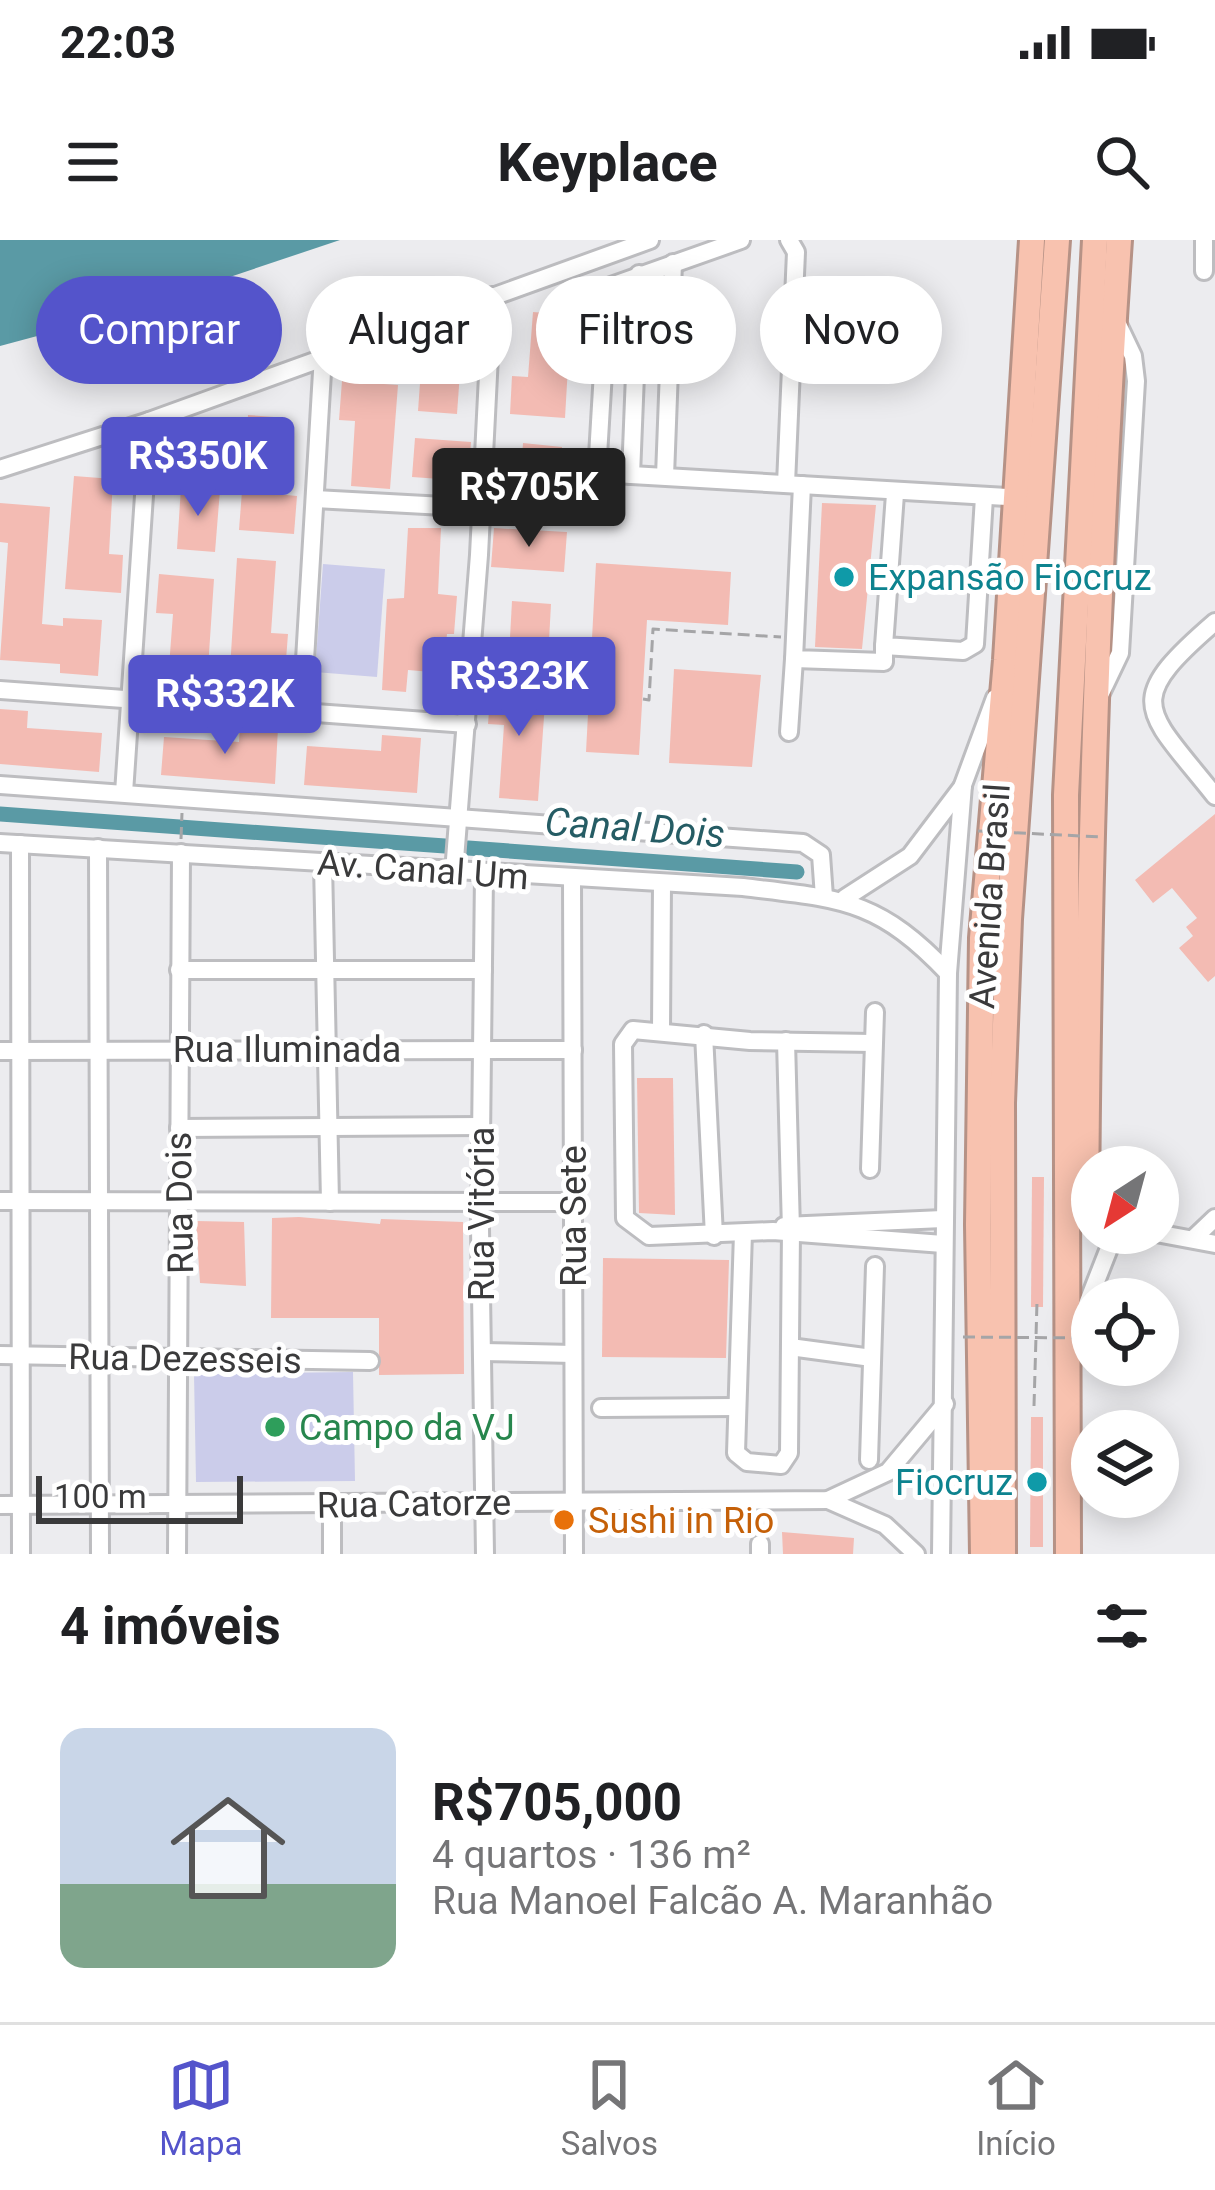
<!DOCTYPE html>
<html lang="pt">
<meta charset="utf-8">
<style>
:root{--surface:#fff;--page:#f6f6f6;--text:#202124;--muted:#757577;--line:#e0e0e0;--accent:#5454cb}
body{margin:0;font-family:Roboto,sans-serif;background:var(--page);color:var(--text);height:100vh;display:flex;flex-direction:column;font-size:45px;white-space:nowrap}
*{box-sizing:border-box;margin:0}
p{font-size:39px;color:var(--muted)}
.icon{flex:none;width:66px;height:66px;fill:none;stroke:currentColor;stroke-width:2;stroke-linecap:round;stroke-linejoin:round}
.map{position:relative;height:1314px;overflow:hidden}
.side{display:flex;flex-direction:column;background:var(--surface);flex:1}
.side>*{flex:none}
.hud{position:absolute;left:36px;top:36px;width:1143px;height:108px;display:flex;gap:24px}
.needle{width:78px;rotate:216deg}
.tools{position:absolute;left:1071px;top:906px;display:grid;gap:24px}
.tools a{display:grid;place-items:center;width:108px;height:108px;border-radius:50%;background:var(--surface);box-shadow:0 6px 30px #0003;font-size:60px}
.scale{position:absolute;left:36px;bottom:30px;width:207px;box-sizing:border-box;padding-left:12px;border:6px solid #3a3a3b;border-top:0;font-size:33px;line-height:42px;white-space:nowrap;color:#3a3a3b;-webkit-text-stroke:9px #fff;paint-order:stroke}
.price{position:absolute;translate:-50% -102px;padding:0 27px;border-radius:12px;background:var(--accent);color:#fff;font-size:39px;line-height:78px;filter:drop-shadow(0 3px 6px #0008)}
.price::after{content:'';position:absolute;left:50%;top:72px;width:36px;height:27px;margin-left:-18px;background:inherit;clip-path:polygon(0 0,100% 0,50% 100%)}
.price.active{background:#222;color:#fff}
ul{padding:0;list-style:none}
li{display:flex;align-items:center;gap:36px;height:300px;padding:0 60px}
li span{display:grid;place-items:center;flex:none;width:336px;height:240px;border-radius:24px;color:#555}
li>.icon{margin-inline-start:auto}
span .icon{width:144px;height:144px;fill:#fffc;stroke-width:1}
li b{font-size:51px}
h2{display:flex;justify-content:space-between;align-items:center;height:144px;padding:0 60px;font-size:51px}
.chip{padding:0 42px;border-radius:54px;background:var(--surface);box-shadow:0 6px 30px #0003;font-size:42px;line-height:108px}
.chip.active{background:var(--accent);color:#fff}
.status{display:flex;justify-content:space-between;align-items:center;height:84px;padding:0 60px;background:var(--surface);direction:ltr}
.status svg{height:33px;fill:currentColor}
header{display:flex;justify-content:space-between;align-items:center;height:156px;padding:0 60px;background:var(--surface);font-size:54px;font-weight:700}
.menu{display:flex;justify-content:space-around;align-items:center;height:168px;border-top:3px solid var(--line);background:var(--surface);font-size:33px;color:var(--muted)}
.menu a{display:grid;justify-items:center;gap:6px}
.menu .active{color:var(--accent)}
.map>svg:first-child{display:block}
.green{fill:#cbccea}
.water{fill:#5a9aa5}
.lines{fill:none;stroke-linecap:round;stroke-linejoin:round}
.canal{stroke:#5a9aa5;stroke-width:15}
.building{fill:#f3bbb3}
.minor-casing{stroke:#bdbdc0;stroke-width:22}
.highway-casing{stroke:#b69286;stroke-width:30}
.path{stroke:#a5a5a7;stroke-width:3;stroke-dasharray:12 6;stroke-linecap:butt}
.minor{stroke:#fff;stroke-width:16}
.highway{stroke:#f8c2af;stroke-width:24}
.path-bridge{stroke:#a5a5a7;stroke-width:3;stroke-dasharray:12 6;stroke-linecap:butt}
.culture-dot{fill:#0f9aa8;stroke:#fff;stroke-width:4.5}
.leisure-dot{fill:#2e9e5b;stroke:#fff;stroke-width:4.5}
.food-dot{fill:#e8710a;stroke:#fff;stroke-width:4.5}
.labels{text-anchor:middle;stroke-width:10;stroke-linejoin:round;paint-order:stroke}
.culture-label{font-size:36px;fill:#0d838f;stroke:#fff;text-anchor:start}
.street-label{font-size:36px;fill:#3a3a3b;stroke:#fff}
.leisure-label{font-size:36px;fill:#27864d;stroke:#fff;text-anchor:start}
.food-label{font-size:36px;fill:#c56008;stroke:#fff;text-anchor:start}
.water-label{font-size:39px;font-style:italic;fill:#255c64;stroke:#fff}
</style>
<div class="status"><b>22:03</b><svg viewBox="0 0 49 12"><path d="M0 12V9h3v3zM5 12V6h3v6zM10 12V3h3v9zM15 12V0h3v12zM26 1h20v11H26zM47 4h2v5h-2z"/></svg></div>
<header><svg class="icon" aria-label="menu" viewBox="0 0 24 24"><path d="M4 6h16M4 12h16M4 18h16"/></svg>Keyplace<svg class="icon" aria-label="search" viewBox="0 0 24 24"><circle cx="10" cy="10" r="6"/><path d="M15 15l6 6"/></svg></header>
<div class="map">
<svg width="1215" height="1314" viewBox="0 0 1215 1314">
<rect width="100%" height="100%" fill="#ececef"/>
<g class="green">
<path d="M 323,324 L 385,329 L 377,437 L 315,432 Z"/>
<path d="M 353,1132 L 355,1241 L 196,1242 L 194,1134 Z"/>
</g>
<path class="water" d="M 0,0 L 340,0 L 119,74 L 0,106 Z"/>
<g class="lines">
<g class="canal">
<path d="M 0,574 L 445,606"/>
<path d="M 468,608 L 797,632"/>
</g>
</g>
<g class="building">
<path d="M 533,72 L 571,75 L 565,178 L 510,174 L 512,136 L 528,137 Z"/>
<path d="M 422,115 L 461,118 L 457,174 L 418,171 Z"/>
<path d="M 342,141 L 398,145 L 390,249 L 351,246 L 355,181 L 339,180 Z"/>
<path d="M 248,175 L 287,178 L 283,234 L 244,231 Z"/>
<path d="M 415,198 L 471,202 L 468,241 L 412,237 Z"/>
<path d="M 167,201 L 223,205 L 221,229 L 165,226 Z"/>
<path d="M 523,203 L 562,207 L 558,262 L 519,259 Z"/>
<path d="M 74,236 L 113,239 L 109,314 L 123,315 L 121,353 L 65,349 Z"/>
<path d="M 181,247 L 220,250 L 215,312 L 177,309 Z"/>
<path d="M 242,251 L 297,256 L 294,294 L 239,290 Z"/>
<path d="M 0,263 L 50,267 L 42,384 L 63,386 L 63,378 L 102,380 L 98,436 L 60,433 L 60,424 L 0,420 L 8,303 L 0,302 Z"/>
<path d="M 822,263 L 876,265 L 862,409 L 815,407 Z"/>
<path d="M 408,288 L 441,288 L 438,354 L 457,356 L 454,394 L 447,394 L 443,433 L 408,430 L 406,452 L 382,450 L 387,359 L 404,358 Z"/>
<path d="M 494,288 L 567,292 L 564,332 L 491,327 Z"/>
<path d="M 237,318 L 276,321 L 271,393 L 288,394 L 285,433 L 230,429 Z"/>
<path d="M 596,323 L 731,332 L 728,385 L 647,380 L 639,515 L 586,512 Z"/>
<path d="M 159,334 L 214,339 L 207,443 L 168,440 L 173,374 L 156,373 Z"/>
<path d="M 512,361 L 551,364 L 548,419 L 509,416 Z"/>
<path d="M 674,429 L 761,435 L 752,527 L 669,523 Z"/>
<path d="M 491,445 L 546,449 L 538,561 L 499,558 L 504,485 L 488,484 Z"/>
<path d="M 0,469 L 28,471 L 27,488 L 102,493 L 99,532 L 0,524 Z"/>
<path d="M 240,485 L 278,488 L 275,544 L 161,535 L 164,497 L 239,502 Z"/>
<path d="M 382,495 L 421,498 L 417,553 L 304,545 L 307,506 L 381,511 Z"/>
<path d="M 1215,574 L 1215,736 L 1208,742 L 1179,708 L 1193,696 L 1186,687 L 1197,678 L 1172,648 L 1153,663 L 1135,640 Z"/>
<path d="M 637,838 L 673,838 L 675,975 L 639,973 Z"/>
<path d="M 1032,937 L 1044,937 L 1043,1067 L 1031,1067 Z"/>
<path d="M 299,977 L 380,984 L 381,979 L 463,982 L 464,1134 L 379,1135 L 379,1078 L 271,1078 L 272,978 Z"/>
<path d="M 196,981 L 244,982 L 246,1046 L 200,1043 Z"/>
<path d="M 603,1018 L 729,1020 L 726,1118 L 602,1117 Z"/>
<path d="M 1031,1177 L 1043,1177 L 1043,1307 L 1030,1307 Z"/>
<path d="M 782,1292 L 854,1298 L 853,1314 L 783,1314 Z"/>
</g>
<g class="lines">
<g class="minor-casing">
<g id="minor">
<path d="M 741,0 L 608,47 L 597,233 L 1007,257"/>
<path d="M 1204,31 L 1204,0"/>
<path d="M 0,229 L 149,181 L 650,0"/>
<path d="M 631,235 L 639,34"/>
<path d="M 665,236 L 673,23"/>
<path d="M 786,244 L 796,12 L 789,0"/>
<path d="M 802,245 L 794,419 L 884,422 L 884,406"/>
<path d="M 895,254 L 884,406 L 963,411 L 975,404 L 984,257"/>
<path d="M 315,259 L 481,268"/>
<path d="M 1215,382 C 1121,463 1145,468 1215,556"/>
<path d="M 0,450 L 467,484"/>
<path d="M 1100,455 L 1120,413 L 1136,141 L 1133,116 L 1114,76"/>
<path d="M 302,471 L 323,115"/>
<path d="M 789,492 L 794,419"/>
<path d="M 0,545 L 803,603 L 821,615 L 824,657"/>
<path d="M 124,553 L 149,181"/>
<path d="M 0,603 L 743,647 C 840,659 877,658 948,733"/>
<path d="M 20,604 L 21,1314"/>
<path d="M 98,608 L 100,1314"/>
<path d="M 323,623 L 330,962"/>
<path d="M 454,632 L 479,315 L 492,56"/>
<path d="M 484,634 L 480,988 L 485,1314"/>
<path d="M 572,638 L 574,1314"/>
<path d="M 845,658 L 910,616 L 963,546"/>
<path d="M 179,730 L 483,730"/>
<path d="M 661,790 L 662,644"/>
<path d="M 704,794 L 714,996"/>
<path d="M 873,803 L 750,801 L 633,790 L 623,804 L 625,978 L 649,996 L 773,991 L 943,1004"/>
<path d="M 0,811 L 573,810"/>
<path d="M 179,888 L 481,886"/>
<path d="M 870,929 L 875,772"/>
<path d="M 0,961 L 574,962"/>
<path d="M 784,986 L 943,979"/>
<path d="M 743,993 L 736,1213 L 747,1222 L 781,1225 L 789,1213 L 791,990 L 786,801"/>
<path d="M 1156,993 L 1215,1004"/>
<path d="M 1195,997 L 1215,978"/>
<path d="M 1084,1072 L 1115,993"/>
<path d="M 790,1107 L 872,1118"/>
<path d="M 482,1112 L 573,1114"/>
<path d="M 0,1115 L 370,1121"/>
<path d="M 601,1168 L 735,1167"/>
<path d="M 869,1220 L 875,1026"/>
<path d="M 828,1260 L 885,1285 L 916,1314"/>
<path d="M 332,1264 L 332,1314"/>
<path d="M 0,1265 L 828,1260 L 888,1232 L 945,1164"/>
<path d="M 760,1304 L 760,1314"/>
<path d="M 177,1314 L 181,613"/>
<path d="M 941,1314 L 948,733 L 963,545 L 995,458"/>
</g>
</g>
<g class="highway-casing">
<g id="highway">
<path d="M 1086,976 C 1088,650 1097,325 1119,0"/>
<path d="M 983,1314 L 978,985 L 982,698 L 1006,420 L 1032,0"/>
<path d="M 1003,1314 L 1002,863 L 1009,679 L 1057,0"/>
<path d="M 1068,1314 L 1066,555 L 1095,0"/>
</g>
</g>
<g class="path">
<path d="M 643,459 L 649,460 L 653,389 L 781,397"/>
<path d="M 181,599 L 182,573"/>
<path d="M 1101,1125 L 1100,1139 L 1106,1139 L 1106,1125"/>
<path d="M 1034,1166 L 1037,1062"/>
</g>
<use href="#minor" class="minor"/>
<use href="#highway" class="highway"/>
<g class="path-bridge">
<path d="M 978,591 L 1103,597"/>
<path d="M 963,1097 L 1092,1098"/>
</g>
</g>
<g class="culture-dot">
<circle cx="844" cy="337" r="12"/>
<circle cx="1037" cy="1242" r="12"/>
</g>
<circle class="leisure-dot" cx="275" cy="1187" r="12"/>
<circle class="food-dot" cx="564" cy="1280" r="12"/>
<g class="labels">
<g class="culture-label">
<text x="868" y="350">Expansão Fiocruz</text>
<text x="1013" y="1255" text-anchor="end">Fiocruz</text>
</g>
<g class="street-label">
<text transform="translate(423 629) rotate(4)" y="13">Av. Canal Um</text>
<text transform="translate(989 656) rotate(-86)" y="13">Avenida Brasil</text>
<text x="287" y="822">Rua Iluminada</text>
<text transform="translate(179 963) rotate(-91)" y="13">Rua Dois</text>
<text transform="translate(481 974) rotate(-90)" y="13">Rua Vitória</text>
<text transform="translate(573 976) rotate(-90)" y="13">Rua Sete</text>
<text transform="translate(185 1118) rotate(1)" y="13">Rua Dezesseis</text>
<text transform="translate(414 1263) rotate(-1)" y="13">Rua Catorze</text>
</g>
<g class="leisure-label">
<text x="299" y="1200">Campo da VJ</text>
</g>
<g class="food-label">
<text x="588" y="1293">Sushi in Rio</text>
</g>
<g class="water-label">
<text transform="translate(635 587) rotate(4)" y="14">Canal Dois</text>
</g>
</g>
</svg>
<div class="tools">
<a><svg class="needle" viewBox="-14 -14 28 28"><path d="M0-13l5 13h-10z" fill="#e53935"/><path d="M0 13l5-13h-10z" fill="#757577"/></svg></a>
<a><svg class="icon" aria-label="locate" viewBox="0 0 24 24"><circle cx="12" cy="12" r="6"/><path d="M12 2v4M12 18v4M2 12h4M18 12h4"/></svg></a>
<a><svg class="icon" aria-label="layers" viewBox="0 0 24 24"><path d="M12 4l9 5-9 5-9-5zM3 14l9 5 9-5"/></svg></a>
</div>
<div class="scale">100 m</div>
<b class="price" style="left:198px;top:279px">R$350K</b>
<b class="price active" style="left:529px;top:310px">R$705K</b>
<b class="price" style="left:519px;top:499px">R$323K</b>
<b class="price" style="left:225px;top:517px">R$332K</b>
<div class="hud">
<a class="chip active">Comprar</a>
<a class="chip">Alugar</a>
<a class="chip">Filtros</a>
<a class="chip">Novo</a>
</div>
</div>
<section class="side">
<h2>4 imóveis<svg class="icon" aria-label="filters" viewBox="0 0 24 24"><path d="M4 7h16M4 17h16"/><circle cx="9" cy="7" r="2"/><circle cx="15" cy="17" r="2"/></svg></h2>
<ul>
<li><span style="background:linear-gradient(#c9d6e8 65%,#7fa58c 0)"><svg class="icon" aria-label="home" viewBox="0 0 24 24"><path d="M3 11l9-7 9 7M6 9v11h12V9"/></svg></span><div><b>R$705,000</b><p>4 quartos · 136 m²</p><p>Rua Manoel Falcão A. Maranhão</p></div></li>
</ul>
</section>
<nav class="menu">
<a class="active"><svg class="icon" aria-label="map" viewBox="0 0 24 24"><path d="M3 6l6-2 6 2 6-2v14l-6 2-6-2-6 2zM9 4v14M15 6v14"/></svg>Mapa</a>
<a><svg class="icon" aria-label="saved" viewBox="0 0 24 24"><path d="M7 4h10v16l-5-4-5 4z"/></svg>Salvos</a>
<a><svg class="icon" aria-label="home" viewBox="0 0 24 24"><path d="M3 11l9-7 9 7M6 9v11h12V9"/></svg>Início</a>
</nav>
